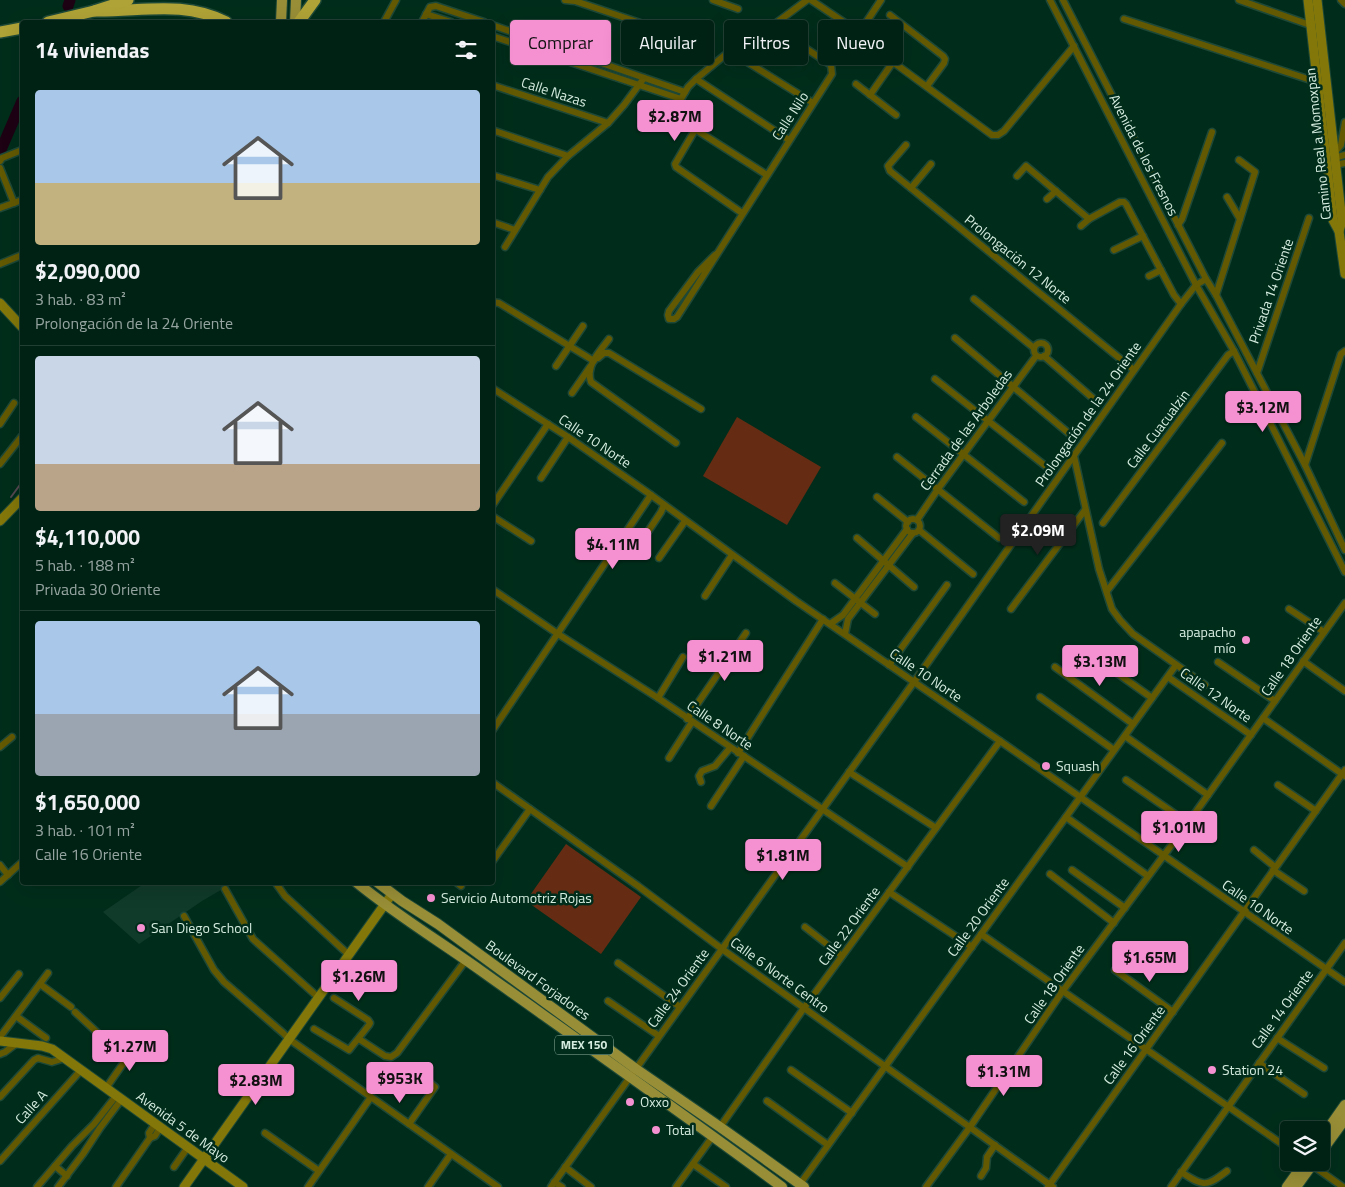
<!DOCTYPE html>
<html lang="es">
<meta charset="utf-8">
<style>
:root{--surface:#002214;--page:#0a2a1d;--text:#f1f3f6;--muted:#95a4a0;--line:#223f34;--accent:#f590d1}
body{margin:0;font-family:"Titillium Web",sans-serif;background:var(--page);color:var(--text);height:100vh;display:flex;flex-direction:column;font-size:19px;white-space:nowrap}
*{box-sizing:border-box;margin:0}
p{font-size:16px;color:var(--muted)}
.icon{flex:none;width:28px;height:28px;fill:none;stroke:currentColor;stroke-width:2;stroke-linecap:round;stroke-linejoin:round}
.map{position:relative;flex:1;overflow:hidden}
.side{position:absolute;left:20px;top:20px;width:475px;height:865px;display:flex;flex-direction:column;background:var(--surface);border-radius:5px;box-shadow:0 5px 20px #0002,0 0 0 1px var(--line)}
.side>*{flex:none}
.banner{position:absolute;left:510px;top:20px;width:475px;height:45px;display:flex;gap:10px}
.buttons{position:absolute;left:1280px;top:1121px;display:grid;gap:10px}
.buttons a{display:grid;place-items:center;width:50px;height:50px;border-radius:5px;background:var(--surface);box-shadow:0 5px 20px #0002,0 0 0 1px var(--line);font-size:25px}
.price{position:absolute;translate:-50% -42px;padding:0 11px;border-radius:5px;background:var(--accent);color:#111;font-size:16px;line-height:32px;filter:drop-shadow(0 1px 2px #0008)}
.price::after{content:'';position:absolute;left:50%;top:30px;width:15px;height:11px;margin-left:-8px;background:inherit;clip-path:polygon(0 0,100% 0,50% 100%)}
.price.on{background:#222;color:#fff}
ul{padding:0;list-style:none}
li{display:grid;align-content:center;gap:10px;height:265px;padding:0 15px}
li+li{border-top:1px solid var(--line)}
li span{display:grid;place-items:center;height:155px;border-radius:5px;color:#555}
li>.icon{margin-inline-start:auto}
span .icon{width:90px;height:90px;fill:#fffc;stroke-width:1}
li b{font-size:21px}
h2{display:flex;justify-content:space-between;align-items:center;height:60px;padding:0 15px;font-size:21px}
.pill{padding:0 18px;border-radius:5px;background:var(--surface);box-shadow:0 5px 20px #0002,0 0 0 1px var(--line);font-size:18px;line-height:45px}
.pill.on{background:var(--accent);color:#111}
.map>svg:first-child{display:block}
.built{fill:#103a2a}
.green{fill:#662c13}
.lines{fill:none;stroke-linecap:round;stroke-linejoin:round}
.stream{stroke:#544851;stroke-width:2}
.river{stroke:#1d0214;stroke-width:11}
.street-casing{stroke:#1e4837;stroke-width:9}
.secondary-casing{stroke:#1e4837;stroke-width:11}
.primary-casing{stroke:#1e4837;stroke-width:12}
.highway-casing{stroke:#1e4837;stroke-width:14}
.street{stroke:#635903;stroke-width:6}
.secondary{stroke:#83770a;stroke-width:9}
.primary{stroke:#988e37;stroke-width:10}
.highway{stroke:#afa236;stroke-width:11}
.poi-dot{fill:#f590d1;stroke:#002d1b;stroke-width:2}
.labels{text-anchor:middle;stroke-width:5;stroke-linejoin:round;paint-order:stroke}
.shield{fill:#002d1b;stroke:#95b3a5;stroke-width:1}
.shield-label{font-size:12px;font-weight:bold;fill:#d5ece0}
.street-label{font-size:14px;fill:#d5ece0;stroke:#002d1b}
.poi-label{font-size:14px;fill:#d5ece0;stroke:#002d1b;text-anchor:start}
</style>
<div class="map">
<svg width="1345" height="1187" viewBox="0 0 1345 1187">
<rect width="100%" height="100%" fill="#002d1b"/>
<path class="built" d="M 145,883 L 233,883 L 202,901 L 139,944 L 103,912 Z"/>
<g class="green">
<path d="M 737,417 L 821,467 L 787,525 L 703,476 Z"/>
<path d="M 566,844 L 641,897 L 601,954 L 526,901 Z"/>
</g>
<g class="lines">
<path class="stream" d="M 11,497 L 22,482"/>
<g class="river">
<path d="M 68,6 L 70,0"/>
<path d="M 0,152 L 22,101"/>
</g>
<g class="street-casing">
<g id="street">
<path d="M 565,0 L 575,1 L 658,29 L 684,36 L 692,29"/>
<path d="M 713,0 L 738,9"/>
<path d="M 811,0 L 854,29"/>
<path d="M 1050,0 L 1196,285 L 1234,351 L 1345,572"/>
<path d="M 1063,0 L 1206,279"/>
<path d="M 1239,0 L 1310,25"/>
<path d="M 1341,0 L 1345,4"/>
<path d="M 426,14 L 451,22"/>
<path d="M 890,15 L 943,56 L 945,59 L 944,63 L 927,86"/>
<path d="M 1124,19 L 1320,83"/>
<path d="M 384,22 L 396,0"/>
<path d="M 422,22 L 430,7 L 436,6 L 484,22"/>
<path d="M 492,25 L 685,92"/>
<path d="M 492,36 L 681,99"/>
<path d="M 851,45 L 881,0"/>
<path d="M 731,52 L 813,103"/>
<path d="M 696,79 L 789,140"/>
<path d="M 856,84 L 896,115"/>
<path d="M 492,85 L 608,123"/>
<path d="M 870,95 L 893,62 L 992,135 L 998,135 L 1004,131 L 1074,46"/>
<path d="M 492,130 L 568,156"/>
<path d="M 695,130 L 675,164 L 676,167 L 742,213"/>
<path d="M 906,145 L 888,166 L 890,171 L 1134,370"/>
<path d="M 1334,153 L 1341,145 L 1345,122"/>
<path d="M 1334,158 L 1345,155"/>
<path d="M 0,161 L 2,158 L 22,150"/>
<path d="M 1335,165 L 1345,163"/>
<path d="M 0,168 L 14,203"/>
<path d="M 492,175 L 540,190"/>
<path d="M 767,175 L 676,117 L 674,111 L 688,87 L 696,79 L 725,55 L 772,26 L 807,0"/>
<path d="M 1017,176 L 1026,166 L 1089,219"/>
<path d="M 911,188 L 931,164"/>
<path d="M 1227,197 L 1240,219"/>
<path d="M 1047,199 L 1056,191"/>
<path d="M 0,208 L 22,200"/>
<path d="M 492,222 L 515,230"/>
<path d="M 1178,225 L 1182,219 L 1212,132"/>
<path d="M 1081,226 L 1089,219 L 1120,202 L 1124,202 L 1126,204 L 1174,295 L 1181,304"/>
<path d="M 505,247 L 548,177 L 568,156 L 608,123 L 624,105 L 644,78"/>
<path d="M 1114,250 L 1143,236"/>
<path d="M 715,255 L 698,272 L 669,311 L 668,315 L 669,319 L 674,319 L 677,317 L 832,74 L 831,65 L 772,26"/>
<path d="M 0,264 L 22,255"/>
<path d="M 1149,276 L 1161,270"/>
<path d="M 1216,295 L 1255,172 L 1239,160"/>
<path d="M 974,299 L 1034,348"/>
<path d="M 492,302 L 499,303 L 594,361"/>
<path d="M 955,338 L 1072,436"/>
<path d="M 609,339 C 600,351 585,366 591,382 L 676,443"/>
<circle cx="1041" cy="350" r="7"/>
<path d="M 1044,356 L 1096,401"/>
<path d="M 598,358 L 604,353 L 609,353 L 701,409"/>
<path d="M 556,366 L 583,326"/>
<path d="M 1257,373 L 1309,218"/>
<path d="M 935,379 L 1048,468"/>
<path d="M 492,388 L 568,437 L 651,495 L 796,601 L 1000,741 L 1345,982"/>
<path d="M 572,393 L 590,367"/>
<path d="M 916,417 L 1024,502"/>
<path d="M 0,424 L 14,403"/>
<path d="M 1074,456 L 1099,569 L 1112,609 L 1120,620 L 1133,634 L 1205,685"/>
<path d="M 897,457 L 999,538"/>
<path d="M 0,464 L 22,436"/>
<path d="M 1305,465 L 1341,354 L 1345,351"/>
<path d="M 541,478 L 568,437"/>
<path d="M 877,497 L 908,522"/>
<path d="M 492,506 L 548,424"/>
<path d="M 492,516 L 531,541"/>
<circle cx="913" cy="526" r="7"/>
<path d="M 917,520 L 938,489 L 1036,356"/>
<path d="M 1103,523 L 1228,355 L 1234,351"/>
<path d="M 919,530 L 973,574"/>
<path d="M 857,538 L 914,587"/>
<path d="M 643,539 L 661,512 L 664,505"/>
<path d="M 659,558 L 685,521"/>
<path d="M 835,583 L 875,614"/>
<path d="M 492,589 L 558,634 L 658,698 L 908,867"/>
<path d="M 1107,591 L 1222,443"/>
<path d="M 705,596 L 732,555"/>
<path d="M 1011,609 L 1085,510"/>
<path d="M 1289,609 L 1324,632"/>
<path d="M 830,624 L 843,615 L 907,529"/>
<path d="M 845,634 L 848,619 L 913,533"/>
<path d="M 1086,651 L 1152,698"/>
<path d="M 1303,661 L 1345,691"/>
<path d="M 1218,662 L 1275,701"/>
<path d="M 889,665 L 947,585"/>
<path d="M 1055,667 L 1133,724"/>
<path d="M 1168,677 L 1251,735"/>
<path d="M 1040,697 L 1114,750"/>
<path d="M 658,698 L 683,657"/>
<path d="M 1263,718 L 1345,776"/>
<path d="M 687,719 L 746,633"/>
<path d="M 492,731 L 651,495"/>
<path d="M 1125,736 L 1208,795"/>
<path d="M 0,747 L 12,737"/>
<path d="M 738,753 L 823,619"/>
<path d="M 669,758 L 692,722"/>
<path d="M 849,772 L 936,828"/>
<path d="M 1126,780 L 1188,823"/>
<path d="M 492,782 L 638,886 L 722,949 L 1053,1187"/>
<path d="M 701,782 L 699,776 L 702,771 L 715,766 L 730,748"/>
<path d="M 1278,785 L 1316,811"/>
<path d="M 711,806 L 744,756"/>
<path d="M 1066,817 L 1148,876"/>
<path d="M 1254,850 L 1275,867"/>
<path d="M 492,862 L 530,809"/>
<path d="M 0,865 L 8,875"/>
<path d="M 1072,870 L 1125,908"/>
<path d="M 1273,870 L 1304,891"/>
<path d="M 1050,874 L 1114,923"/>
<path d="M 0,882 L 21,863"/>
<path d="M 275,882 L 285,896 L 349,955"/>
<path d="M 456,882 L 461,886"/>
<path d="M 225,889 L 253,939 L 319,998"/>
<path d="M 889,892 L 972,947"/>
<path d="M 184,916 L 214,970 L 224,982 L 283,1033 L 289,1039 L 498,1187"/>
<path d="M 805,927 L 842,956"/>
<path d="M 981,934 L 1289,1149"/>
<path d="M 618,963 L 680,1007"/>
<path d="M 1115,970 L 1173,1012"/>
<path d="M 40,984 L 71,1007"/>
<path d="M 0,998 L 19,974"/>
<path d="M 608,1001 L 659,1036"/>
<path d="M 75,1012 L 126,1059"/>
<path d="M 16,1016 L 46,1038"/>
<path d="M 314,1029 L 349,1050 L 369,1025 L 370,1023 L 368,1020 L 334,998"/>
<path d="M 0,1037 L 48,973"/>
<path d="M 1277,1038 L 1324,1068"/>
<path d="M 359,1039 L 385,1056 L 391,1057 L 397,1053 L 466,960"/>
<path d="M 0,1054 L 5,1052 L 17,1043"/>
<path d="M 1259,1063 L 1304,1094"/>
<path d="M 791,1070 L 852,1113"/>
<path d="M 106,1088 L 134,1048"/>
<path d="M 0,1097 L 34,1060 L 38,1058 L 52,1062 L 65,1058"/>
<path d="M 767,1101 L 828,1145"/>
<path d="M 409,1124 L 435,1087 L 416,1071"/>
<path d="M 720,1127 L 804,1008 L 1000,741"/>
<path d="M 265,1133 L 319,1171"/>
<path d="M 150,1138 L 149,1133 L 155,1124"/>
<path d="M 0,1161 L 81,1070"/>
<path d="M 1309,1163 L 1343,1187"/>
<path d="M 693,1164 L 726,1187"/>
<path d="M 55,1166 L 67,1176"/>
<path d="M 174,1167 L 188,1147"/>
<path d="M 565,1167 L 591,1187"/>
<path d="M 1181,1172 C 1204,1187 1206,1187 1227,1171"/>
<path d="M 981,1176 L 986,1168 L 987,1157 L 995,1145"/>
<path d="M 554,1182 L 562,1187"/>
<path d="M 800,1184 L 1176,665"/>
<path d="M 37,1187 L 72,1146 L 94,1124 L 116,1096"/>
<path d="M 58,1187 L 83,1154 L 100,1128 L 121,1100"/>
<path d="M 116,1187 L 150,1138 L 155,1136 L 160,1128"/>
<path d="M 308,1187 L 371,1097"/>
<path d="M 428,1187 L 451,1154"/>
<path d="M 551,1187 L 914,682 L 1181,304 L 1196,285 L 1206,279 L 1216,295 L 1305,465 L 1345,550"/>
<path d="M 676,1187 L 713,1136"/>
<path d="M 926,1187 L 970,1127 L 1062,992 L 1188,823 L 1345,603"/>
<path d="M 1048,1187 L 1345,770"/>
<path d="M 1171,1187 L 1345,943"/>
</g>
</g>
<g class="secondary-casing">
<g id="secondary">
<path d="M 1308,0 L 1333,220 L 1339,231 L 1345,274"/>
<path d="M 1317,0 L 1342,221 L 1339,231"/>
<path d="M 0,303 L 22,327"/>
<path d="M 0,521 L 22,498"/>
<path d="M 0,1041 L 42,1046 L 52,1049 L 243,1187"/>
<path d="M 184,1187 L 392,894"/>
</g>
</g>
<g class="primary-casing">
<g id="primary">
<path d="M 281,22 L 282,0"/>
<path d="M 295,22 L 296,0"/>
<path d="M 356,882 C 395,914 439,941 480,970 C 581,1042 682,1113 782,1187"/>
<path d="M 377,882 L 402,901 L 438,924 L 636,1069 L 720,1127 L 804,1187"/>
<path d="M 1321,1139 L 1345,1105"/>
<path d="M 1321,1152 L 1345,1119"/>
<path d="M 1287,1187 L 1305,1162"/>
<path d="M 1296,1187 L 1314,1162"/>
</g>
</g>
<g class="highway-casing">
<g id="highway">
<path d="M 94,11 C 141,12 183,0 226,22"/>
<path d="M 48,22 L 94,11 L 128,0"/>
<path d="M 299,22 L 315,0"/>
<path d="M 0,32 L 22,28"/>
</g>
</g>
<use href="#street" class="street"/>
<use href="#secondary" class="secondary"/>
<use href="#primary" class="primary"/>
<use href="#highway" class="highway"/>
</g>
<g class="poi-dot">
<circle cx="1246" cy="640" r="5"/>
<circle cx="1046" cy="766" r="5"/>
<circle cx="431" cy="898" r="5"/>
<circle cx="141" cy="928" r="5"/>
<circle cx="1212" cy="1070" r="5"/>
<circle cx="630" cy="1102" r="5"/>
<circle cx="656" cy="1130" r="5"/>
</g>
<g class="labels">
<rect class="shield" x="555" y="1035.5" width="58" height="19" rx="4"/>
<g class="shield-label">
<text x="584" y="1049">MEX 150</text>
</g>
<g class="street-label">
<text transform="translate(554 92) rotate(18)" y="5">Calle Nazas</text>
<text transform="translate(790 116) rotate(-57)" y="5">Calle Nilo</text>
<text transform="translate(1318 144) rotate(-96)" y="5">Camino Real a Momoxpan</text>
<text transform="translate(1144 155) rotate(63)" y="5">Avenida de los Fresnos</text>
<text transform="translate(1018 259) rotate(39)" y="5">Prolongación 12 Norte</text>
<text transform="translate(1271 291) rotate(-71)" y="5">Privada 14 Oriente</text>
<text transform="translate(1088 414) rotate(-55)" y="5">Prolongación de la 24 Oriente</text>
<text transform="translate(1158 429) rotate(-53)" y="5">Calle Cuacualzin</text>
<text transform="translate(966 430) rotate(-54)" y="5">Cerrada de las Arboledas</text>
<text transform="translate(595 441) rotate(34)" y="5">Calle 10 Norte</text>
<text transform="translate(1291 656) rotate(-55)" y="5">Calle 18 Oriente</text>
<text transform="translate(926 675) rotate(34)" y="5">Calle 10 Norte</text>
<text transform="translate(1216 695) rotate(35)" y="5">Calle 12 Norte</text>
<text transform="translate(720 725) rotate(34)" y="5">Calle 8 Norte</text>
<text transform="translate(1258 907) rotate(35)" y="5">Calle 10 Norte</text>
<text transform="translate(978 917) rotate(-54)" y="5">Calle 20 Oriente</text>
<text transform="translate(849 926) rotate(-54)" y="5">Calle 22 Oriente</text>
<text transform="translate(780 975) rotate(36)" y="5">Calle 6 Norte Centro</text>
<text transform="translate(538 980) rotate(36)" y="5">Boulevard Forjadores</text>
<text transform="translate(1054 984) rotate(-55)" y="5">Calle 18 Oriente</text>
<text transform="translate(678 988) rotate(-54)" y="5">Calle 24 Oriente</text>
<text transform="translate(1282 1009) rotate(-54)" y="5">Calle 14 Oriente</text>
<text transform="translate(1134 1045) rotate(-54)" y="5">Calle 16 Oriente</text>
<text transform="translate(31 1107) rotate(-48)" y="5">Calle A</text>
<text transform="translate(183 1127) rotate(36)" y="5">Avenida 5 de Mayo</text>
</g>
<g class="poi-label">
<text x="1236" y="637" text-anchor="end">apapacho<tspan x="1236" dy="16">mío</tspan></text>
<text x="1056" y="771">Squash</text>
<text x="441" y="903">Servicio Automotriz Rojas</text>
<text x="151" y="933">San Diego School</text>
<text x="1222" y="1075">Station 24</text>
<text x="640" y="1107">Oxxo</text>
<text x="666" y="1135">Total</text>
</g>
</g>
</svg>
<div class="buttons">
<a><svg class="icon" aria-label="layers" viewBox="0 0 24 24"><path d="M12 4l9 5-9 5-9-5zM3 14l9 5 9-5"/></svg></a>
</div>
<b class="price" style="left:675px;top:142px">$2.87M</b>
<b class="price" style="left:1263px;top:433px">$3.12M</b>
<b class="price on" style="left:1038px;top:556px">$2.09M</b>
<b class="price" style="left:613px;top:570px">$4.11M</b>
<b class="price" style="left:725px;top:682px">$1.21M</b>
<b class="price" style="left:1100px;top:687px">$3.13M</b>
<b class="price" style="left:1179px;top:853px">$1.01M</b>
<b class="price" style="left:783px;top:881px">$1.81M</b>
<b class="price" style="left:1150px;top:983px">$1.65M</b>
<b class="price" style="left:359px;top:1002px">$1.26M</b>
<b class="price" style="left:130px;top:1072px">$1.27M</b>
<b class="price" style="left:1004px;top:1097px">$1.31M</b>
<b class="price" style="left:400px;top:1104px">$953K</b>
<b class="price" style="left:256px;top:1106px">$2.83M</b>
<div class="banner">
<a class="pill on">Comprar</a>
<a class="pill">Alquilar</a>
<a class="pill">Filtros</a>
<a class="pill">Nuevo</a>
</div>
<section class="side">
<h2>14 viviendas<svg class="icon" aria-label="filters" viewBox="0 0 24 24"><path d="M4 7h16M4 17h16"/><circle cx="9" cy="7" r="2"/><circle cx="15" cy="17" r="2"/></svg></h2>
<ul>
<li><span style="background:linear-gradient(#a9c7e8 60%,#c2b280 0)"><svg class="icon" aria-label="home" viewBox="0 0 24 24"><path d="M3 11l9-7 9 7M6 9v11h12V9"/></svg></span><div><b>$2,090,000</b><p>3 hab. · 83 m²</p><p>Prolongación de la 24 Oriente</p></div></li>
<li><span style="background:linear-gradient(#c9d6e8 70%,#b9a48a 0)"><svg class="icon" aria-label="home" viewBox="0 0 24 24"><path d="M3 11l9-7 9 7M6 9v11h12V9"/></svg></span><div><b>$4,110,000</b><p>5 hab. · 188 m²</p><p>Privada 30 Oriente</p></div></li>
<li><span style="background:linear-gradient(#a9c7e8 60%,#9aa5b1 0)"><svg class="icon" aria-label="home" viewBox="0 0 24 24"><path d="M3 11l9-7 9 7M6 9v11h12V9"/></svg></span><div><b>$1,650,000</b><p>3 hab. · 101 m²</p><p>Calle 16 Oriente</p></div></li>
</ul>
</section>
</div>
